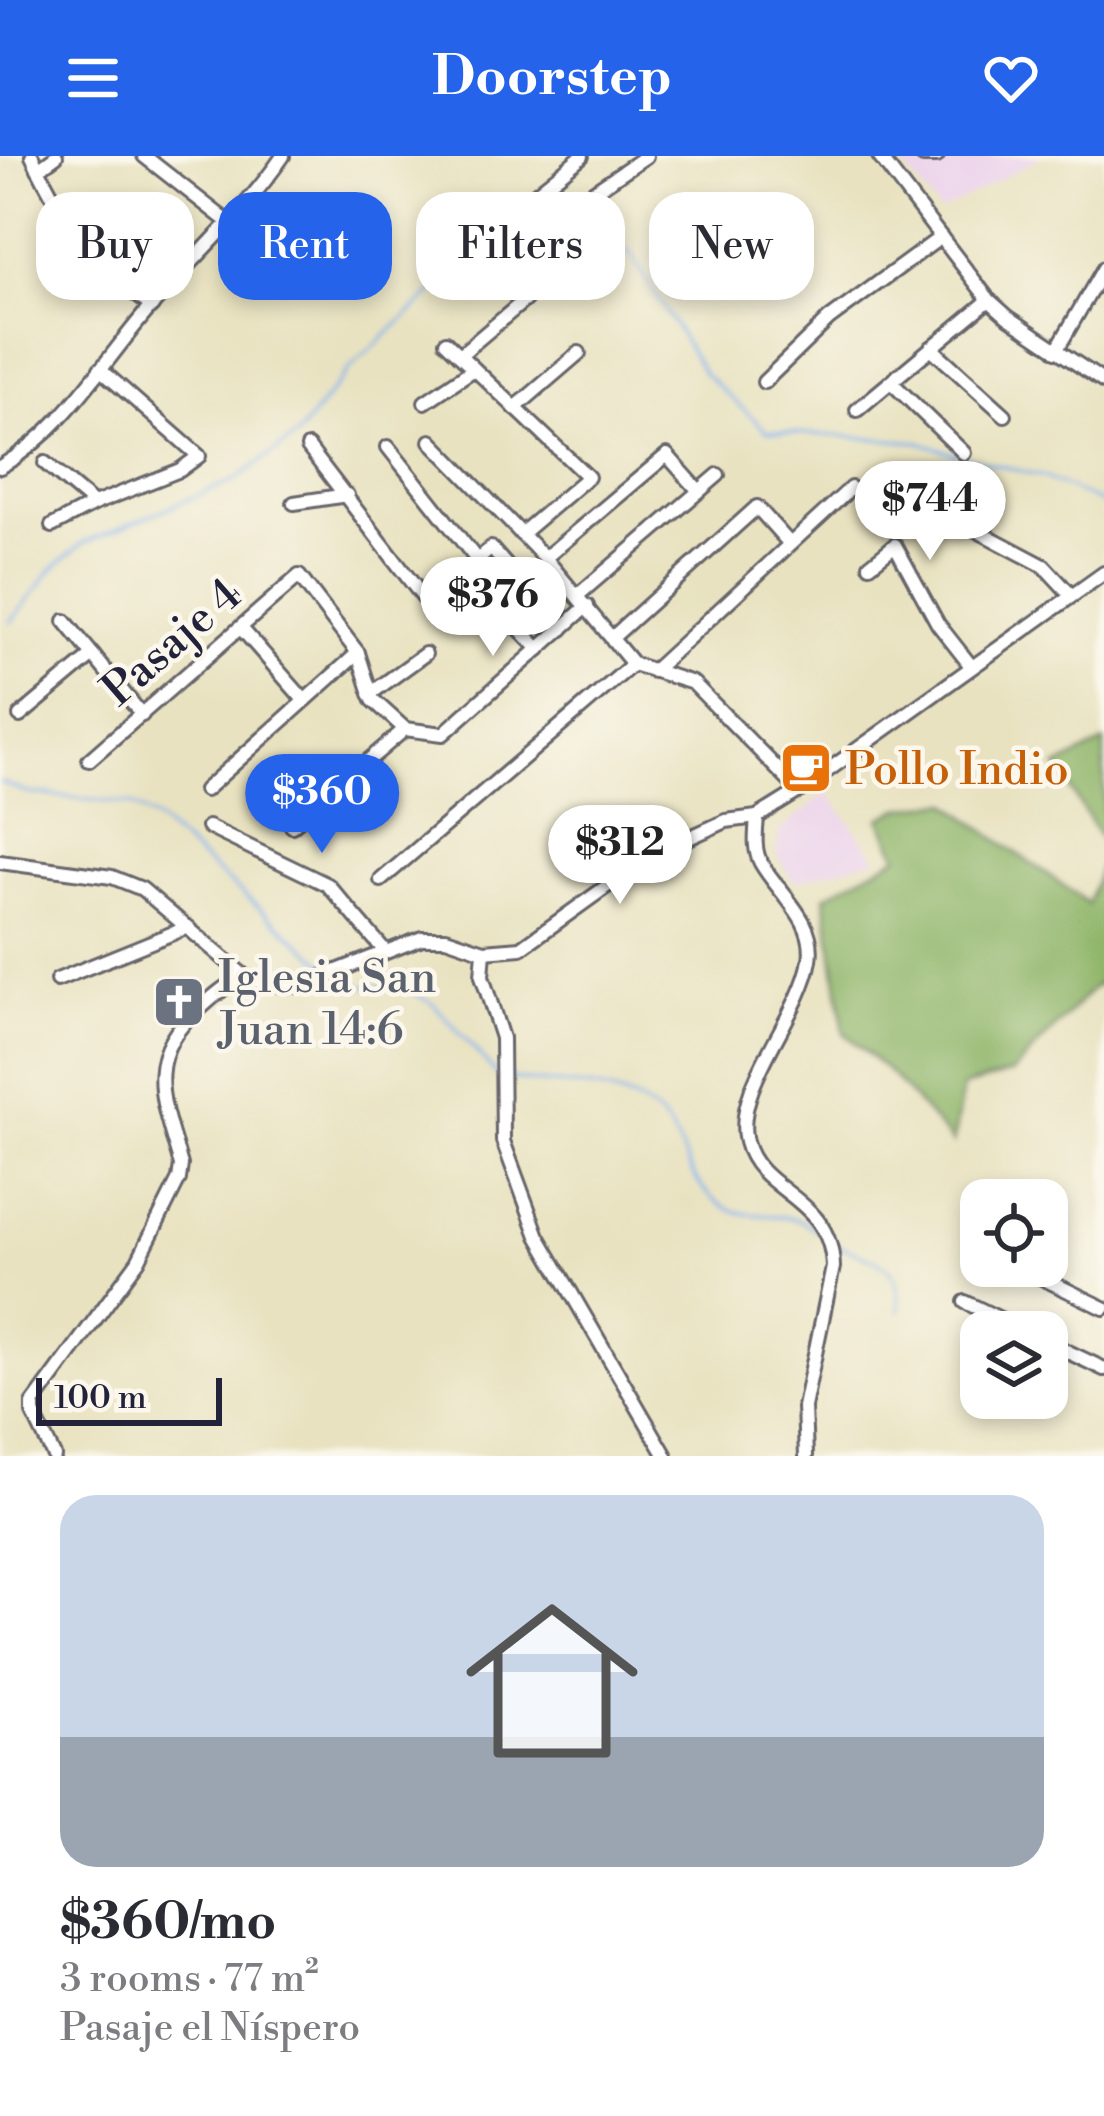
<!DOCTYPE html>
<meta charset="utf-8">
<style>
:root{--surface:#fff;--page:#f7f7f7;--text:#2b2b33;--muted:#7c7c81;--accent:#2563eb}
body{margin:0;font-family:"Libre Bodoni",serif;background:var(--page);color:var(--text);height:100vh;display:flex;flex-direction:column;font-size:45px;white-space:nowrap}
*{box-sizing:border-box;margin:0}
p{font-size:39px;color:var(--muted)}
.icon{flex:none;width:66px;height:66px;fill:none;stroke:currentColor;stroke-width:2;stroke-linecap:round;stroke-linejoin:round}
.map{position:relative;height:1300px;overflow:hidden}
.panel{display:flex;flex-direction:column;background:var(--surface);flex:1}
.panel>*{flex:none}
.banner{position:absolute;left:36px;top:36px;width:1032px;height:108px;display:flex;gap:24px}
.controls{position:absolute;left:960px;top:1023px;display:grid;gap:24px}
.controls a{display:grid;place-items:center;width:108px;height:108px;border-radius:24px;background:var(--surface);box-shadow:0 6px 18px #0003;font-size:60px}
.scale{position:absolute;left:36px;bottom:30px;width:186px;box-sizing:border-box;padding-left:12px;border:6px solid #22223b;border-top:0;font-size:33px;line-height:42px;white-space:nowrap;color:#22223b;-webkit-text-stroke:9px #fbf7ec;paint-order:stroke}
.price{position:absolute;translate:-50% -102px;padding:0 27px;border-radius:42px;background:#fff;color:#222;font-size:39px;line-height:78px;filter:drop-shadow(0 3px 6px #0008)}
.price::after{content:'';position:absolute;left:50%;top:72px;width:36px;height:27px;margin-left:-18px;background:inherit;clip-path:polygon(0 0,100% 0,50% 100%)}
.price.active{background:var(--accent);color:#fff}
ul{padding:0;list-style:none}
li{display:grid;align-content:center;gap:24px;height:636px;padding:0 60px}
li span{display:grid;place-items:center;height:372px;border-radius:36px;color:#555}
li>.icon{margin-inline-start:auto}
span .icon{width:216px;height:216px;fill:#fffc;stroke-width:1}
li b{font-size:51px}
.tag{padding:0 42px;border-radius:36px;background:var(--surface);box-shadow:0 6px 18px #0003;font-size:42px;line-height:108px}
.tag.active{background:var(--accent);color:#fff}
header{display:flex;justify-content:space-between;align-items:center;height:156px;padding:0 60px;background:var(--accent);color:#fff;font-size:54px;font-weight:800}
.map>svg:first-child{display:block}
.built{fill:#ebd1ec}
.forest{fill:#90b66a;stroke:#596c52;stroke-width:3}
.lines{fill:none;stroke-linecap:round;stroke-linejoin:round}
.stream{stroke:#80b1ec;stroke-width:3}
.minor-casing{stroke:#67656a;stroke-width:18}
.minor{stroke:#fff;stroke-width:12}
.labels{text-anchor:middle;stroke-width:9;stroke-linejoin:round;paint-order:stroke}
.street-label{font-size:45px;fill:#22223b;stroke:#fbf7ec}
.food-label{font-size:45px;fill:#c56008;stroke:#fbf7ec;text-anchor:start}
.worship-label{font-size:45px;fill:#5b616d;stroke:#fbf7ec;text-anchor:start}
</style>
<header><svg class="icon" aria-label="menu" viewBox="0 0 24 24"><path d="M4 6h16M4 12h16M4 18h16"/></svg>Doorstep<svg class="icon" aria-label="heart" viewBox="0 0 24 24"><path d="M12 20l-8-8c-3-5 5-10 8-4 3-6 11-1 8 4z"/></svg></header>
<div class="map">
<svg width="1104" height="1300" viewBox="0 0 1104 1300">
<rect width="100%" height="100%" fill="#fbf7ec"/>
<filter id="ink" filterUnits="userSpaceOnUse"><feTurbulence type="fractalNoise" baseFrequency=".00833" numOctaves="2"/><feDisplacementMap in="SourceGraphic" scale="24" xChannelSelector="R" yChannelSelector="G"/><feConvolveMatrix kernelMatrix="1 2 1 2 8 2 1 2 1" color-interpolation-filters="sRGB"/></filter>
<filter id="wash" filterUnits="userSpaceOnUse"><feTurbulence type="fractalNoise" baseFrequency=".004" numOctaves="4" result="noise"/><feDisplacementMap in="SourceGraphic" scale="48" xChannelSelector="R" yChannelSelector="G"/><feGaussianBlur stdDeviation="2.7" result="paint"/><feColorMatrix in="noise" values="0 0 0 0 0 0 0 0 0 0 0 0 0 0 0 0 0 1.4 0 .05"/><feComposite in="paint" operator="in"/></filter>
<g filter="url(#wash)">
<rect width="100%" height="100%" fill="#e8e2c0"/>
<g class="built">
<path d="M 897,0 L 1043,0 L 940,56 Z"/>
<path d="M 827,636 L 877,702 L 794,726 L 776,697 L 780,675 Z"/>
</g>
<g class="forest">
<path d="M 1104,586 L 1104,688 L 1057,611 Z"/>
<path d="M 948,646 C 992,684 1042,712 1088,748 L 1104,698 L 1104,831 L 1097,828 L 1012,917 L 963,931 L 953,987 L 893,920 L 844,877 L 825,740 L 898,700 L 880,662 L 902,652 Z"/>
</g>
<g class="lines">
<g class="stream">
<path d="M 966,301 L 1044,321 L 1104,348"/>
<path d="M 11,466 L 53,412 L 83,387 L 235,324 L 297,280 L 349,213 L 495,80 L 530,61 L 587,72 L 630,97 L 704,217 L 767,275 L 919,286 L 956,298"/>
<path d="M 0,626 L 27,637 L 130,648 L 154,662 L 329,811"/>
<path d="M 359,830 L 400,830 L 433,847 L 496,918"/>
<path d="M 506,921 C 555,933 616,923 658,959 C 686,983 683,1025 722,1049 C 754,1069 788,1048 818,1076"/>
<path d="M 835,1088 C 875,1105 902,1105 899,1155"/>
</g>
</g>
</g>
<g filter="url(#ink)">
<g class="lines">
<g class="minor-casing">
<g id="minor">
<path d="M 32,0 C 61,61 95,113 152,150"/>
<path d="M 144,0 L 228,66"/>
<path d="M 879,0 L 989,144 L 1008,161 L 1104,226"/>
<path d="M 923,0 L 937,0"/>
<path d="M 38,13 L 56,0"/>
<path d="M 535,38 L 582,0"/>
<path d="M 572,50 L 646,0"/>
<path d="M 446,186 L 588,321 L 521,378"/>
<path d="M 931,192 L 1005,259"/>
<path d="M 1056,195 L 1104,112"/>
<path d="M 460,199 L 526,143"/>
<path d="M 764,226 L 829,163 L 941,81"/>
<path d="M 891,226 L 964,297"/>
<path d="M 425,246 L 474,213"/>
<path d="M 515,252 L 579,197"/>
<path d="M 857,254 L 989,144"/>
<path d="M 431,285 L 545,402 L 633,508 L 693,527 L 799,635"/>
<path d="M 308,291 L 429,449 L 491,392 L 562,473"/>
<path d="M 388,291 L 477,404"/>
<path d="M 45,307 L 94,348"/>
<path d="M 0,311 C 65,273 104,204 153,148 C 196,99 246,54 283,0"/>
<path d="M 294,347 L 347,339"/>
<path d="M 940,355 L 1044,410 L 1070,438"/>
<path d="M 52,370 L 94,348 L 180,314 L 199,300 L 100,213"/>
<path d="M 545,402 L 667,299 L 699,335"/>
<path d="M 870,409 L 895,389 L 938,468 L 971,510"/>
<path d="M 577,440 L 718,319"/>
<path d="M 511,464 L 539,493"/>
<path d="M 65,465 L 142,559"/>
<path d="M 241,472 L 304,544"/>
<path d="M 613,481 L 757,351 L 790,388"/>
<path d="M 653,515 L 851,332"/>
<path d="M 370,538 L 425,498"/>
<path d="M 20,560 L 93,499"/>
<path d="M 89,604 L 299,420 L 358,497 L 373,544 L 405,573"/>
<path d="M 205,634 L 358,497"/>
<path d="M 757,661 C 756,676 753,693 761,707 C 778,737 817,765 810,804 C 801,859 732,932 746,986 C 759,1038 831,1039 833,1111 L 804,1251 L 806,1300"/>
<path d="M 292,670 L 405,573 L 443,578 L 587,450"/>
<path d="M 208,671 L 328,729 L 385,795"/>
<path d="M 0,706 L 112,721 L 142,733 L 249,824"/>
<path d="M 381,724 L 633,508"/>
<path d="M 484,795 L 482,820 L 502,882 L 503,985 L 538,1080 L 666,1300"/>
<path d="M 57,824 L 188,771"/>
<path d="M 980,1092 L 981,1092"/>
<path d="M 1017,1110 L 1104,1152"/>
<path d="M 965,1146 L 1027,1176"/>
<path d="M 1047,1186 L 1104,1213"/>
<path d="M 54,1300 L 33,1257 L 33,1248 L 138,1105 L 179,1023 L 181,1009 C 164,949 140,901 198,854 C 209,845 222,831 236,826 C 257,820 279,833 301,829 L 422,782 L 446,782 L 484,795 L 521,792 L 649,700 L 726,665 L 757,661 L 799,635 L 1104,417"/>
</g>
</g>
<use href="#minor" class="minor"/>
</g>
</g>
<defs>
<g id="cafe-square" transform="scale(2.7)"><rect x="-9" y="-9" width="18" height="18" rx="4" fill="#e8710a" stroke="#fbf7ec"/><path d="M-5.5-4.5H6V0H3Q3 3.5 0 3.5H-2.5Q-5.5 3.5-5.5 0ZM3-3.2v2h1.7v-2ZM-6 4.5H4V6H-6Z" fill="#fff"/></g>
<g id="church-square" transform="scale(2.7)"><rect x="-9" y="-9" width="18" height="18" rx="4" fill="#6b7280" stroke="#fbf7ec"/><path d="M-1.2-6h2.4v3.5h3.3v2.4h-3.3V6h-2.4V-.1h-3.3v-2.4h3.3Z" fill="#fff"/></g>
</defs>
<g fill-rule="evenodd">
<use href="#cafe-square" x="806" y="612"/>
<use href="#church-square" x="179" y="846"/>
</g>
<g class="labels">
<g class="street-label">
<text transform="translate(171 485) rotate(-41)" y="16">Pasaje 4</text>
</g>
<g class="food-label">
<text x="845" y="628">Pollo Indio</text>
</g>
<g class="worship-label">
<text x="218" y="836">Iglesia San<tspan x="218" dy="52">Juan 14:6</tspan></text>
</g>
</g>
</svg>
<div class="controls">
<a><svg class="icon" aria-label="locate" viewBox="0 0 24 24"><circle cx="12" cy="12" r="6"/><path d="M12 2v4M12 18v4M2 12h4M18 12h4"/></svg></a>
<a><svg class="icon" aria-label="layers" viewBox="0 0 24 24"><path d="M12 4l9 5-9 5-9-5zM3 14l9 5 9-5"/></svg></a>
</div>
<div class="scale">100 m</div>
<b class="price" style="left:930px;top:407px">$744</b>
<b class="price" style="left:493px;top:503px">$376</b>
<b class="price active" style="left:322px;top:700px">$360</b>
<b class="price" style="left:620px;top:751px">$312</b>
<div class="banner">
<a class="tag">Buy</a>
<a class="tag active">Rent</a>
<a class="tag">Filters</a>
<a class="tag">New</a>
</div>
</div>
<section class="panel">
<ul>
<li><span style="background:linear-gradient(#c9d6e8 65%,#9aa5b1 0)"><svg class="icon" aria-label="home" viewBox="0 0 24 24"><path d="M3 11l9-7 9 7M6 9v11h12V9"/></svg></span><div><b>$360/mo</b><p>3 rooms · 77 m²</p><p>Pasaje el Níspero</p></div></li>
</ul>
</section>
